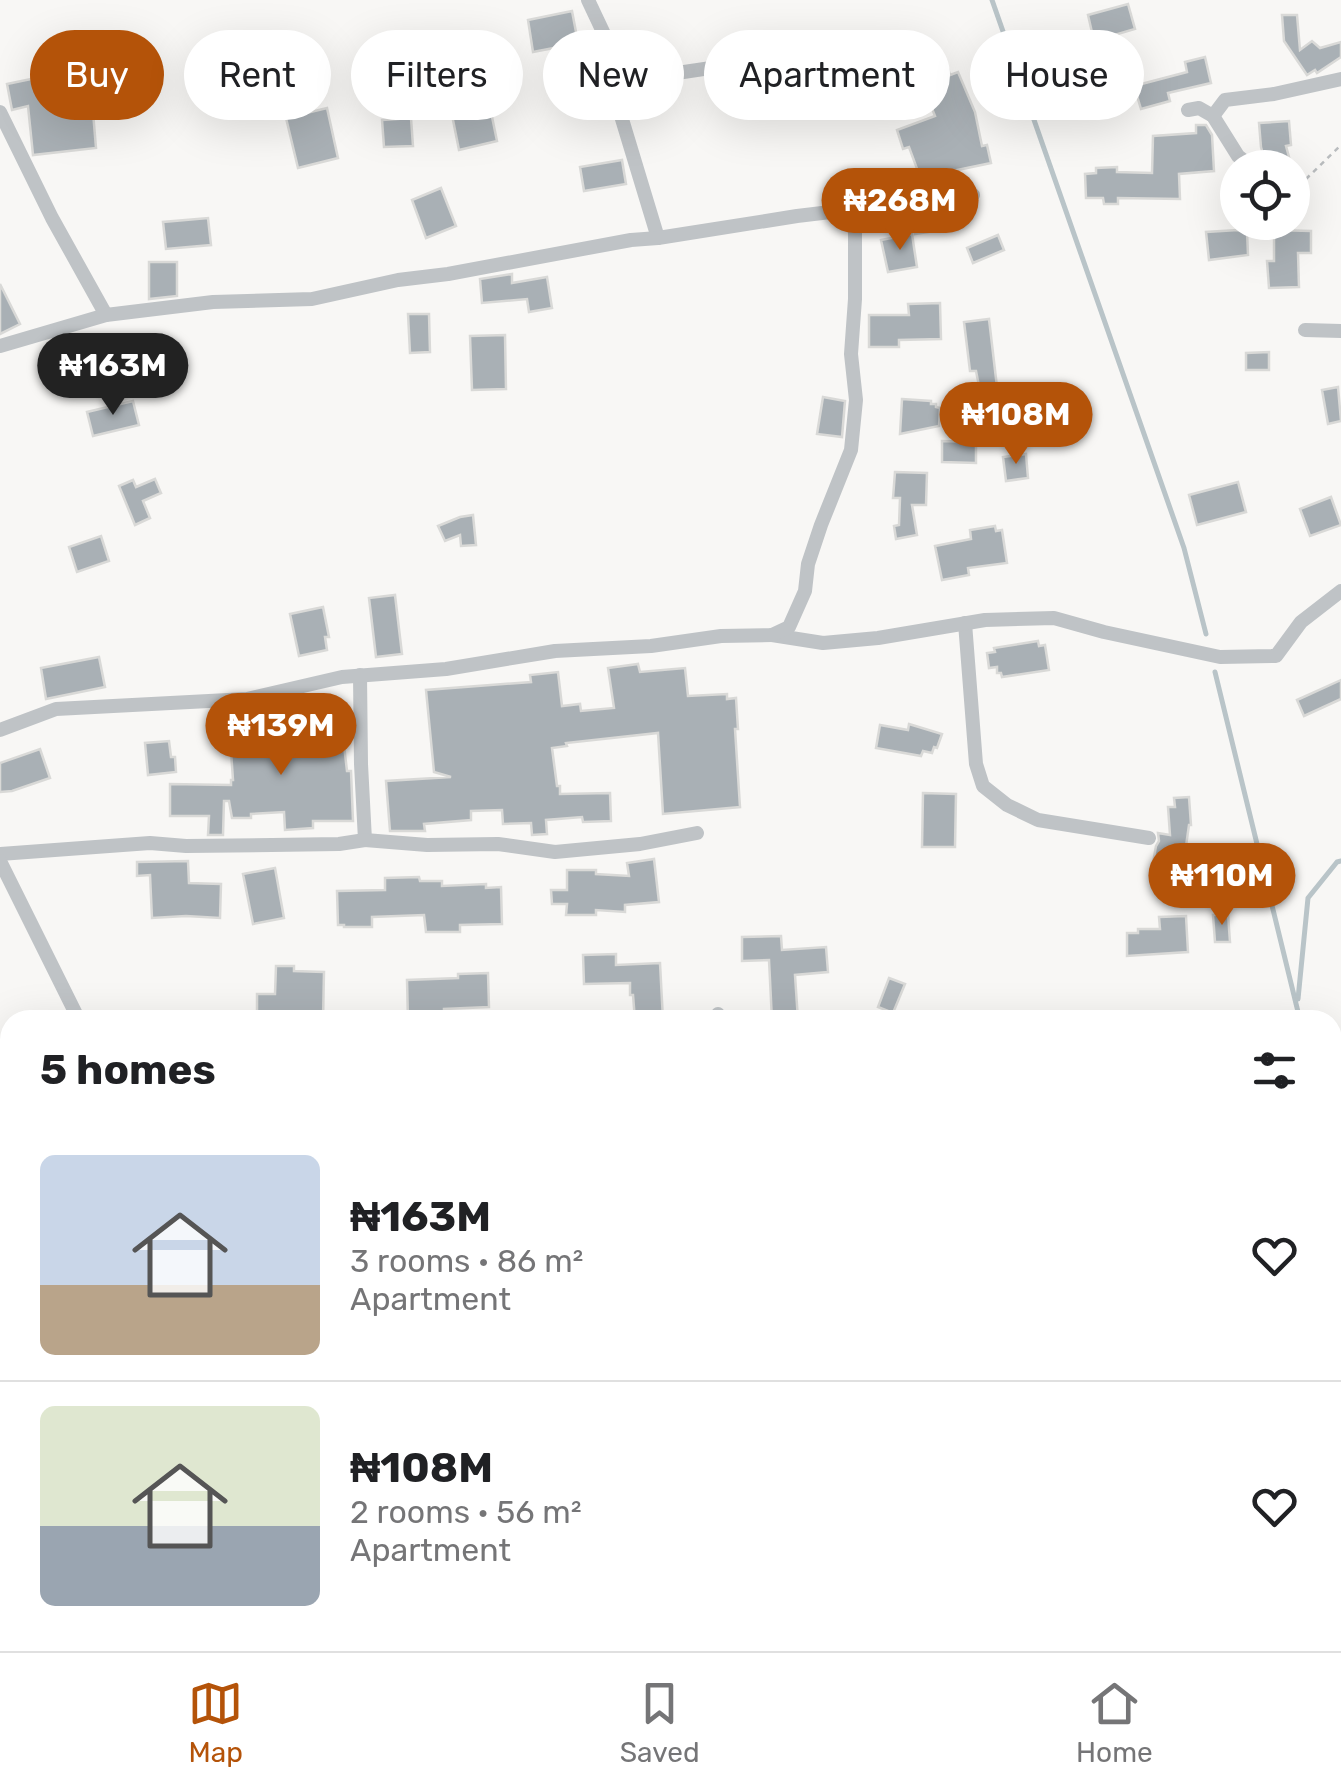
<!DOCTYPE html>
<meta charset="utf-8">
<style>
:root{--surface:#fff;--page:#f6f6f6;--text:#202124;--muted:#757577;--line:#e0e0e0;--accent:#b45309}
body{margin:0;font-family:Rubik,sans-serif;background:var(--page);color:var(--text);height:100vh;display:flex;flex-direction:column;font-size:38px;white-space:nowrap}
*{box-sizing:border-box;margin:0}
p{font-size:32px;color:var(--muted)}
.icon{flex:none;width:55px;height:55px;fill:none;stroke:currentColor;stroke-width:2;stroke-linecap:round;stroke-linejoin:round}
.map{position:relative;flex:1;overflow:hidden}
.panel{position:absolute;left:0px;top:1010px;width:1342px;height:642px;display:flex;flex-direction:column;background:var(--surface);border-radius:30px 30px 0 0;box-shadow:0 10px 40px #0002}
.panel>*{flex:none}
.guide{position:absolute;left:30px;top:30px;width:1282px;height:90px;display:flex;gap:20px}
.tools{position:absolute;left:1220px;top:150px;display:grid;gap:20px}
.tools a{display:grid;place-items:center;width:90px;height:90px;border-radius:50%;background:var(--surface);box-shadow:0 10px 40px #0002;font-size:50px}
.price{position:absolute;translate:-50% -85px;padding:0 22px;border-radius:35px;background:var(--accent);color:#fff;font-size:32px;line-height:65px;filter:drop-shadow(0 2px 5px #0008)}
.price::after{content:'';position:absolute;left:50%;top:60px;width:30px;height:22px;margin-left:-15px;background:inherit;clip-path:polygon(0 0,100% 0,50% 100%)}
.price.selected{background:#222;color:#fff}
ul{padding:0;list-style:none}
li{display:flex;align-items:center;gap:30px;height:250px;padding:0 40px}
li+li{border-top:2px solid var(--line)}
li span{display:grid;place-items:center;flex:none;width:280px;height:200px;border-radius:15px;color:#555}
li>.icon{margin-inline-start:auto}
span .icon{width:120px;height:120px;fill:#fffc;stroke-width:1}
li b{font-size:42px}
h2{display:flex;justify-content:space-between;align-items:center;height:120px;padding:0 40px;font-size:42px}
.pill{padding:0 35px;border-radius:45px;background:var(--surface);box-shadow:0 10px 40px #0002;font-size:35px;line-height:90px}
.pill.selected{background:var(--accent);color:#fff}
.tab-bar{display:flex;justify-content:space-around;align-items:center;height:140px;border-top:2px solid var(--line);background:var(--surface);font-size:28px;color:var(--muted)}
.tab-bar a{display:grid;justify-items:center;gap:5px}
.tab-bar .selected{color:var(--accent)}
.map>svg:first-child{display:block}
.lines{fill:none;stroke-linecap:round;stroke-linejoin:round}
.stream{stroke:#b9c4c8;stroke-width:5}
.building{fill:#a9b0b5;stroke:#d9d9d7;stroke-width:2.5}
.path{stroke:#b9bcbe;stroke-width:2.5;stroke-dasharray:5 5;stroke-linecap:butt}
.street{stroke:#bfc3c6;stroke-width:14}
</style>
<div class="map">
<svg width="1341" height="1651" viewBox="0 0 1341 1651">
<rect width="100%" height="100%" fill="#f8f7f5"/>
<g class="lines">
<g class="stream">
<path d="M 992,0 L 1184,548 L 1206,634"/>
<path d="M 1215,672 L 1300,1020"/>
<path d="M 1298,999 L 1308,898 L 1337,862 L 1341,861"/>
<path d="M 1332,1489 L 1341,1545"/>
</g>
</g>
<g class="building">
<path d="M 1128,4 L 1135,29 L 1094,41 L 1088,15 Z"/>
<path d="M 572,11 L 580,53 L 593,51 L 598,78 L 572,83 L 564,46 L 533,52 L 528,20 Z"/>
<path d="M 1282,15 L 1297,15 L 1300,50 L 1312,41 L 1320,48 L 1341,42 L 1341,57 L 1317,73 L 1315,70 L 1307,75 L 1284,41 Z"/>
<path d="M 1205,57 L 1211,83 L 1168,93 L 1170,101 L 1141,109 L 1134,86 L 1187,72 L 1185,62 Z"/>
<path d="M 948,69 L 950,75 L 958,72 L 975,112 L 982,146 L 987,145 L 991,163 L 948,172 L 950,176 L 923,185 L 909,147 L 903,149 L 897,130 L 935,116 L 923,86 L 937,80 L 935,74 Z"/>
<path d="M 60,73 L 67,115 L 93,112 L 96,148 L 33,155 L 28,106 L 12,110 L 7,84 Z"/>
<path d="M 490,107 L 497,141 L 459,150 L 452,115 Z"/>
<path d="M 327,108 L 338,158 L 298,168 L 286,118 Z"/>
<path d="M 411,118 L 413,146 L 384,147 L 382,120 Z"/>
<path d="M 1289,121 L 1291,145 L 1286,146 L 1292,168 L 1267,168 L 1261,147 L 1259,123 Z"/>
<path d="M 1196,125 L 1206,125 L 1212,135 L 1214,171 L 1179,174 L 1180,199 L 1118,198 L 1118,204 L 1104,204 L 1103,198 L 1086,198 L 1085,174 L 1096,173 L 1096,168 L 1117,167 L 1117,172 L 1152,173 L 1153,136 L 1196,133 Z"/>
<path d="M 622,160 L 626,184 L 584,191 L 580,167 Z"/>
<path d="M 441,188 L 456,226 L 426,238 L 412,200 Z"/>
<path d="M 952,208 L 954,228 L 915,234 L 913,214 Z"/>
<path d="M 208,218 L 211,245 L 166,249 L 163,222 Z"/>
<path d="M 1238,230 L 1247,231 L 1248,255 L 1209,260 L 1206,232 Z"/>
<path d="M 1274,230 L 1311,231 L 1311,253 L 1298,253 L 1299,287 L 1269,288 L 1267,261 L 1274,261 Z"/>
<path d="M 912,234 L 917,267 L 888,272 L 881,240 Z"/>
<path d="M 998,235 L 1004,250 L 973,263 L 967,248 Z"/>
<path d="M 149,262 L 177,262 L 177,296 L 149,299 Z"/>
<path d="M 512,274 L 512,283 L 547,277 L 552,308 L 529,312 L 527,299 L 482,303 L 480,279 Z"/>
<path d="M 0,284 L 20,324 L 0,334 Z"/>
<path d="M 940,303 L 941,339 L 899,340 L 899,347 L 869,347 L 869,315 L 909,315 L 908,304 Z"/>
<path d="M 408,314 L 429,314 L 430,352 L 410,353 Z"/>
<path d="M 989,319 L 997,387 L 1010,385 L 1015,410 L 1010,411 L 1012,420 L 998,423 L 996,414 L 985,416 L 976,371 L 970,371 L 964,322 Z"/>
<path d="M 505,335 L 506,389 L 472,390 L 470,336 Z"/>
<path d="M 1269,352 L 1269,370 L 1246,370 L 1246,353 Z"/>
<path d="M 1338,387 L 1341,421 L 1328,424 L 1322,390 Z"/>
<path d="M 823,397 L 845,401 L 842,437 L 817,434 Z"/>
<path d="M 902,399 L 931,401 L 931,404 L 936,404 L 936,407 L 940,408 L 939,426 L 900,434 Z"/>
<path d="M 133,401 L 139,425 L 93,436 L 87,412 Z"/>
<path d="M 942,441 L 976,442 L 976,463 L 942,462 Z"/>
<path d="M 1026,454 L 1028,478 L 1006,481 L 1003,457 Z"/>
<path d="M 895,472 L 927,473 L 926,505 L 912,505 L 917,535 L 896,539 L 894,526 L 899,525 L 900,498 L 893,498 Z"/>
<path d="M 155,479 L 161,493 L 143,501 L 150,518 L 135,525 L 119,486 L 133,480 L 136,487 Z"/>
<path d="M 1238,482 L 1246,512 L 1197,525 L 1189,495 Z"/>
<path d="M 1331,497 L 1341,525 L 1310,536 L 1300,509 Z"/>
<path d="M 473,515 L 476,545 L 461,546 L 460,535 L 445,541 L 438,526 L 460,517 Z"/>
<path d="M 995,526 L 996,531 L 1002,530 L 1007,563 L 968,568 L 969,575 L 942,580 L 935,546 L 971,539 L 970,530 Z"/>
<path d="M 101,536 L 109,561 L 77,572 L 69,547 Z"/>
<path d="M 395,595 L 402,654 L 376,657 L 369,598 Z"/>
<path d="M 323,607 L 329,637 L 325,637 L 327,650 L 299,656 L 290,614 Z"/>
<path d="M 1038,641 L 1039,646 L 1045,645 L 1049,670 L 1002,677 L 1001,673 L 997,673 L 997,667 L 989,668 L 987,653 L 995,652 L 994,648 Z"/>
<path d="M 99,657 L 105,687 L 46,699 L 41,668 Z"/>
<path d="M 638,664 L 640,672 L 685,668 L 688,696 L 727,694 L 727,699 L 736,698 L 738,729 L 735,729 L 740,807 L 663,814 L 658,733 L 566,743 L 567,746 L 552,748 L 557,786 L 560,786 L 560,794 L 610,793 L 611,821 L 583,822 L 582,817 L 546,820 L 547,834 L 532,835 L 531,823 L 503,824 L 502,810 L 471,811 L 471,820 L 424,824 L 425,831 L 390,831 L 386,781 L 451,777 L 434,772 L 426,690 L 531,682 L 530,675 L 558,672 L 562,706 L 580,704 L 581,711 L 614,708 L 608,668 Z"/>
<path d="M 1341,680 L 1341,699 L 1304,716 L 1297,700 Z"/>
<path d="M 339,702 L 347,771 L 351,771 L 353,821 L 313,821 L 313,828 L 285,830 L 284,812 L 251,814 L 251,818 L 232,818 L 229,801 L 224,801 L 223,835 L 208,835 L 209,816 L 170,816 L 170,784 L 231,785 L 231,780 L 233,780 L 231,751 L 276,748 L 274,720 L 312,718 L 311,703 Z"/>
<path d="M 909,724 L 942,734 L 937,748 L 934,747 L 932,753 L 923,751 L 921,756 L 876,748 L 880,725 L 908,730 Z"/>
<path d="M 169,741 L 171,757 L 175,757 L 176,772 L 148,775 L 145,743 Z"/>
<path d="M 40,749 L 50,778 L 12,791 L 0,792 L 0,763 Z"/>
<path d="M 923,793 L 956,794 L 955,847 L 922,847 Z"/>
<path d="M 1189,797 L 1191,825 L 1189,825 L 1183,867 L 1153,863 L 1156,846 L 1159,841 L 1158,833 L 1170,835 L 1168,807 L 1175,807 L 1174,798 Z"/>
<path d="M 654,859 L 659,902 L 625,905 L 625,912 L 596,910 L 596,915 L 566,915 L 567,904 L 552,904 L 551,890 L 567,890 L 567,870 L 596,870 L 596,874 L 629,876 L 627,863 Z"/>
<path d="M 188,861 L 189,883 L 221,884 L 220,918 L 186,916 L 152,918 L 150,875 L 137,876 L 137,862 Z"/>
<path d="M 275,868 L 284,918 L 253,924 L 243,874 Z"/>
<path d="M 419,877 L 420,881 L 442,881 L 442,886 L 486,884 L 486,888 L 501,887 L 502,924 L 460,925 L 460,932 L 426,932 L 424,915 L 372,917 L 372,927 L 344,927 L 344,925 L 338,925 L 337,891 L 385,890 L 385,878 Z"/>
<path d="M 1228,914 L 1230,942 L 1215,942 L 1213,915 Z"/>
<path d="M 1186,916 L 1188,952 L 1127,956 L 1127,933 L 1138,933 L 1138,929 L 1160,929 L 1159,917 Z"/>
<path d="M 781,936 L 782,950 L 826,947 L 828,972 L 795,975 L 798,1020 L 772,1020 L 769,960 L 742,961 L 742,937 Z"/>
<path d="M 616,954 L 616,965 L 660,963 L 663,1020 L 635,1020 L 633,995 L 630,995 L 630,983 L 584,984 L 583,955 Z"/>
<path d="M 276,966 L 294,966 L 294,971 L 324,972 L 323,1020 L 257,1020 L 257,994 L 275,994 Z"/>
<path d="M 488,973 L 489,1007 L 444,1009 L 444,1020 L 408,1020 L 407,980 L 458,978 L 458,974 Z"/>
<path d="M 889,978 L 905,984 L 893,1013 L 878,1007 Z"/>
</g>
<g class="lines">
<path class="path" d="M 1306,179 L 1341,145"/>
<g class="street">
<path d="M 588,0 L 613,53 L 631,84"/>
<path d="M 1188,110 L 1199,108 L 1213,116 L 1238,156 L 1253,168"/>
<path d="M 0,112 L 52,218 L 106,315"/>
<path d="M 1213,116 L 1225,100 L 1274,94 L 1341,79"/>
<path d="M 1292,187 L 1294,187"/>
<path d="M 658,238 L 615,96 L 637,79 L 804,54"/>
<path d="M 1305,330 L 1341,331"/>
<path d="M 0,346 L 106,315 L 213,302 L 312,299 L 398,280 L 448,274 L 631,240 L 658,238 L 797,216 L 973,195"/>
<path d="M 965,623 L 976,764 L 983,786 L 1007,805 L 1038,820 L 1149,838"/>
<path d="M 772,635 L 823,643 L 878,638 L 985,620 L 1054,618 L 1104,632 L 1220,657 L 1276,656 L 1301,622 L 1341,591"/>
<path d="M 360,675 L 361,764 L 365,840 L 427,845 L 498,844 L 555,852 L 640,844 L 697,833"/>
<path d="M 0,730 L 56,709 L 247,699 L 342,677 L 446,669 L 555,651 L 651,646 L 721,636 L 772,635 L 789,627 L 805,591 L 808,564 L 821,525 L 851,450 L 856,400 L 851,354 L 855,299 L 855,210"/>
<path d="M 0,854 L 150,843 L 186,846 L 272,845 L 339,844 L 365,840"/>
<path d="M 0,861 L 79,1020"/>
<path d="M 718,1020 L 718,1014"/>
<path d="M 950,1020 L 950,1018"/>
<path d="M 0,1192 L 10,1192"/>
<path d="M 624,1642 L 625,1651"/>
<path d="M 946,1642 L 967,1651"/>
<path d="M 463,1651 L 463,1642"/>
<path d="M 795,1651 L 795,1642"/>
<path d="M 984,1651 L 988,1642"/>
<path d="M 1160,1651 L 1163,1642"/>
</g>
</g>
</svg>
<div class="tools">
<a><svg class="icon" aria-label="locate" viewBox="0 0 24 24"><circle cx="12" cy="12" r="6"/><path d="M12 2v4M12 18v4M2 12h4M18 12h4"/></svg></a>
</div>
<b class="price" style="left:900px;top:253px">₦268M</b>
<b class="price selected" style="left:113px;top:418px">₦163M</b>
<b class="price" style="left:1016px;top:467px">₦108M</b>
<b class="price" style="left:281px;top:778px">₦139M</b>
<b class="price" style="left:1222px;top:928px">₦110M</b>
<div class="guide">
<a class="pill selected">Buy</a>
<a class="pill">Rent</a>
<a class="pill">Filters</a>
<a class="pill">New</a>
<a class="pill">Apartment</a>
<a class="pill">House</a>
</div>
<section class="panel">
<h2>5 homes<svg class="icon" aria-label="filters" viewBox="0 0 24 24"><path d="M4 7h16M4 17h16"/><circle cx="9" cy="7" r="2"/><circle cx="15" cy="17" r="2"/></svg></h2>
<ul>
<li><span style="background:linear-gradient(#c9d6e8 65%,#b9a48a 0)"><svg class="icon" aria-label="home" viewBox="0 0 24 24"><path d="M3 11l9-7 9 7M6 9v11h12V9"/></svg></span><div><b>₦163M</b><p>3 rooms · 86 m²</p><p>Apartment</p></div><svg class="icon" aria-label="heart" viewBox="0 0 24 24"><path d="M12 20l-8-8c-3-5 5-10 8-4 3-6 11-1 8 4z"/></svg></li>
<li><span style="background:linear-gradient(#dfe7d0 60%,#9aa5b1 0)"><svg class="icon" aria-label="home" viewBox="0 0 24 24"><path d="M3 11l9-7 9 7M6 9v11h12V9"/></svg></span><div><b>₦108M</b><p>2 rooms · 56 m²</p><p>Apartment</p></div><svg class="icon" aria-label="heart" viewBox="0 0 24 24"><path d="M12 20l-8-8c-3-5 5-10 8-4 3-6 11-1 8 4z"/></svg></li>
</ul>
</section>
</div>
<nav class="tab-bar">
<a class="selected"><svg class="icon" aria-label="map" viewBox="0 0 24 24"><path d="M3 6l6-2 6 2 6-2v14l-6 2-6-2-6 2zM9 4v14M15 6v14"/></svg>Map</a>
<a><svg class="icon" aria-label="saved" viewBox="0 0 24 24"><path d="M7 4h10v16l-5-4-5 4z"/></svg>Saved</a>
<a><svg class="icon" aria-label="home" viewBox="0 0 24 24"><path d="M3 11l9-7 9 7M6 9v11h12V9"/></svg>Home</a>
</nav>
